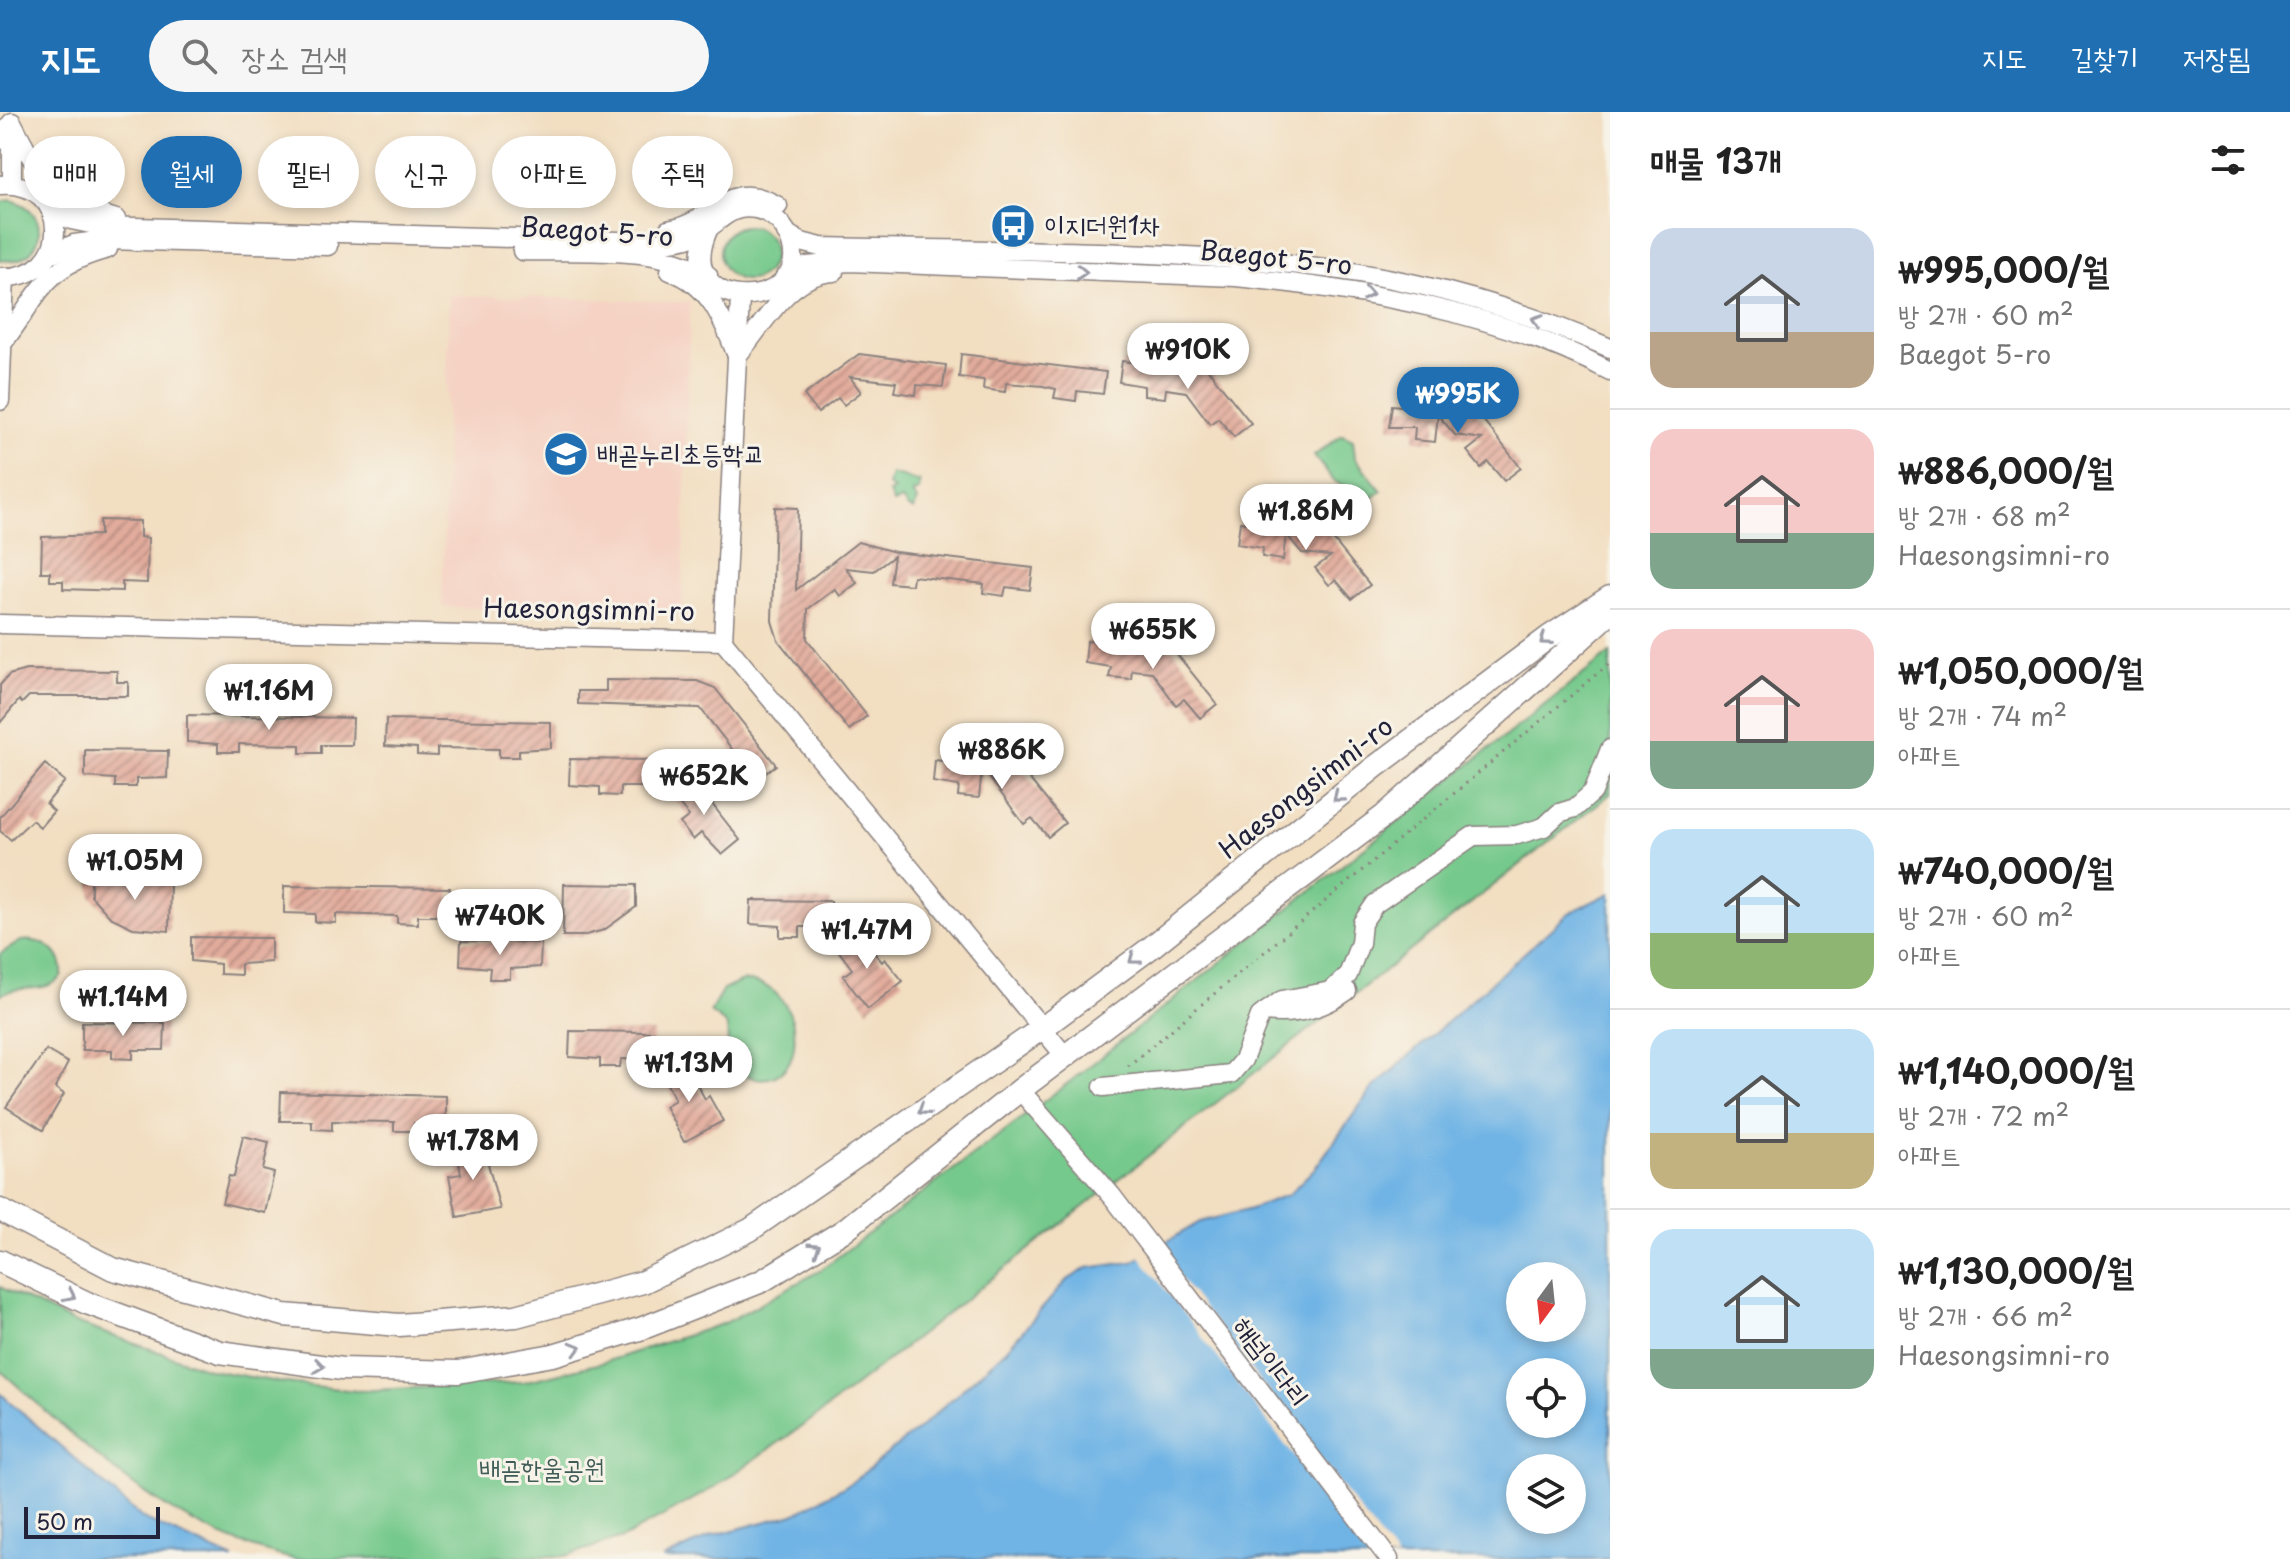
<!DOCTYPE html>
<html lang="ko">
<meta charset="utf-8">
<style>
:root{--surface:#fff;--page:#f6f6f6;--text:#222;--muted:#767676;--line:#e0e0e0;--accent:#1f6fb2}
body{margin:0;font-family:"Playpen Sans","Poor Story",sans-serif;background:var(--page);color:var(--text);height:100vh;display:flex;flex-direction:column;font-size:30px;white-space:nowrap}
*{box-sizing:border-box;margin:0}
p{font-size:26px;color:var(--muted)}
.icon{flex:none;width:44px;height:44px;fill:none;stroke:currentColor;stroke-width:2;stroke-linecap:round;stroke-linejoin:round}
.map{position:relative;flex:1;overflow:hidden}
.drawer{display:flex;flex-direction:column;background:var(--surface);width:680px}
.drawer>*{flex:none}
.guide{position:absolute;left:24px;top:24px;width:760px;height:72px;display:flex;gap:16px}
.needle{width:52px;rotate:195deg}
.controls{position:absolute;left:1506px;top:1150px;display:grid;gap:16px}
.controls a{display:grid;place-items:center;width:80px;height:80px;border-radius:50%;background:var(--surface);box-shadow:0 4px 12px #0003;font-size:40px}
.scale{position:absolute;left:24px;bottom:20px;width:136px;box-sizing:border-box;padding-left:8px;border:4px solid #22223b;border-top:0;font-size:22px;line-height:28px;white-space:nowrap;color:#22223b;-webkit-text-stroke:6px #f7f3e8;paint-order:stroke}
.price{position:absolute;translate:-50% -68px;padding:0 18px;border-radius:28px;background:#fff;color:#222;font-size:26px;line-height:52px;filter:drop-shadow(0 2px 4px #0008)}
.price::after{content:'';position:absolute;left:50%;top:48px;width:24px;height:18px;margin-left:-12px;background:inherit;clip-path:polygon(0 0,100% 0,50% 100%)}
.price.on{background:var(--accent);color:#fff}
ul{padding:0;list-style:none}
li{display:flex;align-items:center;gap:24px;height:200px;padding:0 40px}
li+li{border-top:2px solid var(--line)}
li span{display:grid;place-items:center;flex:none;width:224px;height:160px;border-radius:24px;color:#555}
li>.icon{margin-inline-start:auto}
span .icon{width:96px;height:96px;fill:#fffc;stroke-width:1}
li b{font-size:34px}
h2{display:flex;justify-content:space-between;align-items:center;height:96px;padding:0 40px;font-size:34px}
.tag{padding:0 28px;border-radius:36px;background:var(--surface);box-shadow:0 4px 12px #0003;font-size:28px;line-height:72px}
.tag.on{background:var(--accent);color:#fff}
header{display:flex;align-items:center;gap:48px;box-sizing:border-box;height:112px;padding:0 40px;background:var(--accent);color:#fff}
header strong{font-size:38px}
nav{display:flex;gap:44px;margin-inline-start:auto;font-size:28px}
.search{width:560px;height:72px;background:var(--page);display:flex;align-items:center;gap:20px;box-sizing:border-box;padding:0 28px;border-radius:44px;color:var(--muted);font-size:30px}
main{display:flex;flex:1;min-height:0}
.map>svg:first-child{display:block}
.built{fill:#f5d2c3}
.green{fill:#76c98c;stroke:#4c7664;stroke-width:2}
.water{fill:#6fb4e5;stroke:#486b90;stroke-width:2;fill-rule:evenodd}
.pier{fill:#f2dec1}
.building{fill:url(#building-hatch)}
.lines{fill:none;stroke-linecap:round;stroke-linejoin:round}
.minor-casing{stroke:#8a807e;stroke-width:21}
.major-casing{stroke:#8a807e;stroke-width:25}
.path{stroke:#8a807e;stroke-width:3;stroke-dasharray:2 6;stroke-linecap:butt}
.minor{stroke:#fff;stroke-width:18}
.major{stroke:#fff;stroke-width:22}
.oneway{stroke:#9c9ca7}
.labels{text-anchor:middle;stroke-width:6;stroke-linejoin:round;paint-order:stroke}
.poi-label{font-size:26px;fill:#22223b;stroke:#f7f3e8;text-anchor:start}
.street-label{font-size:26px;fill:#22223b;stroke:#f7f3e8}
.park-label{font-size:26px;fill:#3f5c57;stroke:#f7f3e8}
</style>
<header>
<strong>지도</strong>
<div class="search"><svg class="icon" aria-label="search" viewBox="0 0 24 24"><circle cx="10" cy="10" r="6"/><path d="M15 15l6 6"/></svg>장소 검색</div>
<nav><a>지도</a><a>길찾기</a><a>저장됨</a></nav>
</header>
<main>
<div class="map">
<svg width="1610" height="1447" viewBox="0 0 1610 1447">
<defs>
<pattern id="building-hatch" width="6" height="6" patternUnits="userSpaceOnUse" patternTransform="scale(2)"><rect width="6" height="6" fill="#e2ac9c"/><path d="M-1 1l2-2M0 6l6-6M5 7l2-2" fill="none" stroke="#b78c80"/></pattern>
</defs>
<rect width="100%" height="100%" fill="#f7f3e8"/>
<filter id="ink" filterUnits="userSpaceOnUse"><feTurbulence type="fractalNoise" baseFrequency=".0125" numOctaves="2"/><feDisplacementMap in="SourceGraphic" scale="16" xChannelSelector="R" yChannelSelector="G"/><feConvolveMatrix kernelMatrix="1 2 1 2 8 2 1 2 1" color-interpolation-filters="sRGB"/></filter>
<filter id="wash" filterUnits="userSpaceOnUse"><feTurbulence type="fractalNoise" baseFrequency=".006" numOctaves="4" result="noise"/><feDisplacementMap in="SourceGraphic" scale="32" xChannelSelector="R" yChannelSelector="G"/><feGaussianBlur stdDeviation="1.8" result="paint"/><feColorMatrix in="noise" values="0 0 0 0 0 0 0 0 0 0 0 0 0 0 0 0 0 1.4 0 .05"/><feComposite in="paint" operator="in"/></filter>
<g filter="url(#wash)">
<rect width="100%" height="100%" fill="#f2dec1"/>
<path class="built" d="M 449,183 L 690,190 L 682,501 L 442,495 Z"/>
<g class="green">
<path d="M 11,88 C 56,99 43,156 0,148 L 0,90 Z"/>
<circle cx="747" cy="141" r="27"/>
<path d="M 1342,323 L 1353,328 L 1355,346 L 1382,379 L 1362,394 L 1350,390 L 1344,375 L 1333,368 L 1314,344 Z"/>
<path d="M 891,362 L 920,370 L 919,379 L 912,381 L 917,388 L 914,398 L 908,396 L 902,388 L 893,391 L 889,381 L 894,378 L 888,373 Z"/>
<path d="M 1610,541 L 1610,682 L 818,1303 L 715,1375 L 625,1425 L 565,1444 L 295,1447 C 168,1420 93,1341 0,1258 L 0,1175 L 73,1210 L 211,1258 L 278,1270 L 357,1279 L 523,1270 L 601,1251 L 725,1211 L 819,1159 L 1072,968 Z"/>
<path d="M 21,829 C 43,826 64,840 62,864 C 46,884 19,871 0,883 L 0,842 Z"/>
<path d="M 742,869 C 807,868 812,976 755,966 C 744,964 736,957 731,948 C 725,936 730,924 726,912 L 710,900 L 723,878 Z"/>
</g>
<g class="water">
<path d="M 1610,781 L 1610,1447 L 663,1447 L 711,1424 L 794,1402 L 851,1371 L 922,1314 L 1007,1237 L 1066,1169 L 1087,1156 L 1132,1150 L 1200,1110 L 1251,1097 L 1289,1082 L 1315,1056 L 1372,977 L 1569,801 ZM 1520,1164 L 1572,1164 L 1572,1216 L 1520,1216 ZM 1520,1260 L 1572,1260 L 1572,1312 L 1520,1312 ZM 1520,1356 L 1572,1356 L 1572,1408 L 1520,1408 Z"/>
<path d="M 0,1281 L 143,1407 L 234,1447 L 0,1447 Z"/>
</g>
<path class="pier" d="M 1154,1132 L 1397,1447 L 1373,1447 L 1138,1142 Z"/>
<g id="blocks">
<g class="building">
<path d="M 859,242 L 946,253 L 943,275 L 917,273 L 916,283 L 894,280 L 896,270 L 850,265 L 861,280 L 844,293 L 838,286 L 818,301 L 804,283 Z"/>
<path d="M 961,242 L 1106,260 L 1103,282 L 1077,279 L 1076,289 L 1054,286 L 1056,277 L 1043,274 L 1006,271 L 1005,280 L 983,277 L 984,268 L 959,265 Z"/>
<path d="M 1122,249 L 1190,257 L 1206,255 L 1251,311 L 1234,325 L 1218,306 L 1210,312 L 1186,280 L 1166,277 L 1165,286 L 1144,284 L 1144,274 L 1119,270 Z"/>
<path d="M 1392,293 L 1460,301 L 1476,299 L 1521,356 L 1504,369 L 1488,350 L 1481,356 L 1467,339 L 1482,327 L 1455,323 L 1438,303 L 1435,330 L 1414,328 L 1415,315 L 1389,315 Z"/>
<path d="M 775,395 L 798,396 L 796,478 L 858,430 L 895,440 L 1033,456 L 1030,478 L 1006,475 L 1004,484 L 983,481 L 984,472 L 913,464 L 912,473 L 890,471 L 894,444 L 874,459 L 846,456 L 857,471 L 840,484 L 835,477 L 808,497 L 807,527 L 867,604 L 849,618 L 778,528 L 772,509 Z"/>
<path d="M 100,408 L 140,409 L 140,425 L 148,426 L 147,471 L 122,470 L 122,479 L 63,477 L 63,469 L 50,469 L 50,460 L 41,460 L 42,425 L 100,423 Z"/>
<path d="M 1240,410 L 1308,419 L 1324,416 L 1370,473 L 1352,487 L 1336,468 L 1329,473 L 1315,456 L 1331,444 L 1302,441 L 1286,422 L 1283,448 L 1262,445 L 1263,436 L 1237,432 Z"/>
<path d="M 1087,529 L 1156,538 L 1172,536 L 1217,592 L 1200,606 L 1184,587 L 1176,593 L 1152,560 L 1132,558 L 1131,567 L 1109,565 L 1111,555 L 1085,551 Z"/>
<path d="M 26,558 L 117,559 L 117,570 L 128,570 L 128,584 L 29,584 L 22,591 L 19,588 L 0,611 L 0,573 L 9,563 Z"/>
<path d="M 606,568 L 697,569 L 715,576 L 776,653 L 756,668 L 700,596 L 578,592 L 578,579 L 606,579 Z"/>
<path d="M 187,603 L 353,606 L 352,633 L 321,633 L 321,641 L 300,641 L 300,633 L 239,632 L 239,640 L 218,640 L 218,632 L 187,630 Z"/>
<path d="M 386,607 L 551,610 L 551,636 L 519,638 L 519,645 L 499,645 L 499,637 L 437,636 L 437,644 L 417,643 L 417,636 L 385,634 Z"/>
<path d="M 85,638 L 168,639 L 167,666 L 136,667 L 136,675 L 115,675 L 115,667 L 85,665 Z"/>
<path d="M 570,647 L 653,648 L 652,675 L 620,675 L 620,684 L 600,683 L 600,675 L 569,673 Z"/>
<path d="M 935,648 L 1004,657 L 1020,655 L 1065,711 L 1048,725 L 1032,706 L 1024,712 L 982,656 L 979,686 L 958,684 L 959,674 L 933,670 Z"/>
<path d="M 45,652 L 65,669 L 46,692 L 54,699 L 40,715 L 32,708 L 11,728 L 0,719 L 0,705 Z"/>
<path d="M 691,665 L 740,728 L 722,743 L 701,721 L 693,728 L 680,711 L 689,704 L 670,682 Z"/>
<path d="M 91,766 L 170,769 L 169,819 L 133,816 L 110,805 L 91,784 Z"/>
<path d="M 564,772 L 636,773 L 636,795 L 604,818 L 582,824 L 563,824 Z"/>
<path d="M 284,774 L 450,776 L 449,804 L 418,804 L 418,812 L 397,811 L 397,804 L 336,802 L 336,811 L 315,810 L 315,802 L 284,801 Z"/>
<path d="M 751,788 L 831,789 L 831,815 L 800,815 L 800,825 L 780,825 L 780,814 L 750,812 Z"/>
<path d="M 855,818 L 882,850 L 885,847 L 903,869 L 868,897 L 843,864 L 852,857 L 835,834 Z"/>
<path d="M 191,825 L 271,826 L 271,850 L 241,852 L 241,863 L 220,862 L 220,852 L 191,849 Z"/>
<path d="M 461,829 L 541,831 L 540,855 L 510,857 L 510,867 L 489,867 L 490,856 L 460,853 Z"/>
<path d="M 82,910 L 165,911 L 164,938 L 133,938 L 133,947 L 112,946 L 112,938 L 82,938 Z"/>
<path d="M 570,919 L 653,920 L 652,948 L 621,947 L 620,955 L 600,955 L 600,947 L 569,945 Z"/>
<path d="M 46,938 L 68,951 L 55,976 L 64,982 L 43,1018 L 6,995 Z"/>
<path d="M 685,950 L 705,987 L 709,984 L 723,1009 L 684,1030 L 665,994 L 675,988 L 662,962 Z"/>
<path d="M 281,980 L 446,984 L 446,1012 L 414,1011 L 414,1019 L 394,1019 L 394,1010 L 332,1009 L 332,1018 L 312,1017 L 312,1009 L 280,1009 Z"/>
<path d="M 243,1024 L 269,1030 L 263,1058 L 274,1061 L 265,1101 L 222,1091 L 229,1064 L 234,1065 Z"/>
<path d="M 482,1029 L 500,1097 L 457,1105 L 449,1064 L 461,1062 L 456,1034 Z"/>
</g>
</g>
</g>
<g filter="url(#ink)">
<use href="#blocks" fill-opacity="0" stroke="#8a807e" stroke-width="2"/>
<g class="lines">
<g class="minor-casing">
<g id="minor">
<path d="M 12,14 L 12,72"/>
<path d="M 0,28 L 12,10 C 41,66 54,89 116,107"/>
<path d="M 0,73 C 72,66 75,169 0,165"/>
<path d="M 50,97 L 71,108 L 100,114 L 653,130 C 668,130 682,129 696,123 C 719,114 727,92 755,97 C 770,100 782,110 788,123 C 823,201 666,208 709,116"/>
<path d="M 668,118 C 713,112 726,63 778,94"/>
<path d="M 786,121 L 801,130 L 821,135 C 981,139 1142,136 1300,153 C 1406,164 1513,194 1610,236"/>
<path d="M 522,139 C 580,141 656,132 708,163"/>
<path d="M 50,142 L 74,132 L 105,128 L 328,134"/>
<path d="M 670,159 C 710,172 723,208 737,244 C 764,213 788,162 834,160"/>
<path d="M 784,166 L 807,154 L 849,150 L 1236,165 C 1364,178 1495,199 1610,259"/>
<path d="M 2,232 C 40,183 42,154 108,137"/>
<path d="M 0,289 L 5,165"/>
<path d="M 0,512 L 723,529 L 1065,944"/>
<path d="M 723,529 L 740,186"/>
<path d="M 1265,900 C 1296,904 1322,897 1347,879"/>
<path d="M 1103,975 L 1231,962 L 1243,948 L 1260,904 L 1282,888 L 1331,879 L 1348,863 L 1360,831 L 1362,811 L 1375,792 L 1473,724 L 1517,723 L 1544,715 L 1559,701 L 1575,696 L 1593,680 L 1610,637"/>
<path d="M 1020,978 L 1112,1084 L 1389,1447"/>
</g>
</g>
<g class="major-casing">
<g id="major">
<path d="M 0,1098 L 113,1157 L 284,1203 L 399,1213 L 516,1204 L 643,1170 L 750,1118 L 1041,917 L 1149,837 L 1375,655 L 1549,525 L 1610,485"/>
<path d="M 0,1149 L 87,1191 L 220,1240 L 342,1257 L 458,1260 L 553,1243 L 643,1216 L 762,1169 L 843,1119 L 1020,978 L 1384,704 L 1610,501"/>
</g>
</g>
<path class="path" d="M 1128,954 L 1610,551"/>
<use href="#minor" class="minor"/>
<use href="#major" class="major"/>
</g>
<defs><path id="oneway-chevron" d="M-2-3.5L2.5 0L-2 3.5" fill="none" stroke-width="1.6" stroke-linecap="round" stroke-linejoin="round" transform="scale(2)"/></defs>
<g class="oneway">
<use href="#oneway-chevron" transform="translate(1082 160) rotate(2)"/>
<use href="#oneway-chevron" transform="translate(1368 182) rotate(11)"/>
<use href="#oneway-chevron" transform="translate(1537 208) rotate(-160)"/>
<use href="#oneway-chevron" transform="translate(1545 528) rotate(144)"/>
<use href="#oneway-chevron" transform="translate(1338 685) rotate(141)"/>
<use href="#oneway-chevron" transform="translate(1134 847) rotate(143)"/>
<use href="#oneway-chevron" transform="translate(923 998) rotate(145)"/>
<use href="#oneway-chevron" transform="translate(815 1136) rotate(-32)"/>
<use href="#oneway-chevron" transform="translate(70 1183) rotate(26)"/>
<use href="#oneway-chevron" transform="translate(576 1236) rotate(-16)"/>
<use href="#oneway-chevron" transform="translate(319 1254) rotate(8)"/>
</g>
</g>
<defs>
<g id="bus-disc" transform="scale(2.3)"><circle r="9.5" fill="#1f6fb2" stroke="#f7f3e8"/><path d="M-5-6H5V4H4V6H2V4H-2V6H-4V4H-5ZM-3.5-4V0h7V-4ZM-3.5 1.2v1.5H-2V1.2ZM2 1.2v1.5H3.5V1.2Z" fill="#fff"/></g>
<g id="school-disc" transform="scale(2.3)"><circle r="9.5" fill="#1f6fb2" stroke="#f7f3e8"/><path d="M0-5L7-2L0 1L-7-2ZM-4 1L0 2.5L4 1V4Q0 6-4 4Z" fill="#fff"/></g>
</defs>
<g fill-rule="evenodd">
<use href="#bus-disc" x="1013" y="114"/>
<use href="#school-disc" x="566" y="342"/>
</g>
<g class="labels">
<g class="poi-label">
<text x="1044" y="123">이지더원1차</text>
<text x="597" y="351">배곧누리초등학교</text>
</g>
<g class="street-label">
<text transform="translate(597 120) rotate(4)" y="9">Baegot 5-ro</text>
<text transform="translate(1276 146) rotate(6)" y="9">Baegot 5-ro</text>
<text transform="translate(589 498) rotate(1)" y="9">Haesongsimni-ro</text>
<text transform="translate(1306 676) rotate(-38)" y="9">Haesongsimni-ro</text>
<text transform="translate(1271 1250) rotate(53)" y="9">해넘이다리</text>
</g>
<g class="park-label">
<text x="542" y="1366">배곧한울공원</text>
</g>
</g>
</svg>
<div class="controls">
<a><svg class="needle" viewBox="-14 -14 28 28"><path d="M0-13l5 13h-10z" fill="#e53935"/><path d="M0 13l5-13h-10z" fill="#767676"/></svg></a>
<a><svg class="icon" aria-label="locate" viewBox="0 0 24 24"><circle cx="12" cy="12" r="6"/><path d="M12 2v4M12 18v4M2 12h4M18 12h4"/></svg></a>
<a><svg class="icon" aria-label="layers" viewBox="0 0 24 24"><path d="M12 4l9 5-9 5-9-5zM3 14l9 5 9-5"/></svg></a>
</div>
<div class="scale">50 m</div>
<b class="price" style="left:1188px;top:279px">₩910K</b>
<b class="price on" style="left:1458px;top:323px">₩995K</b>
<b class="price" style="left:1306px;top:440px">₩1.86M</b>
<b class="price" style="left:1153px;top:559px">₩655K</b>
<b class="price" style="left:269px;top:620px">₩1.16M</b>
<b class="price" style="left:1002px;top:679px">₩886K</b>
<b class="price" style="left:704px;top:705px">₩652K</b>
<b class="price" style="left:135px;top:790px">₩1.05M</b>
<b class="price" style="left:500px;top:845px">₩740K</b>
<b class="price" style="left:867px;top:859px">₩1.47M</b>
<b class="price" style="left:123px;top:926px">₩1.14M</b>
<b class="price" style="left:689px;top:992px">₩1.13M</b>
<b class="price" style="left:473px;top:1070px">₩1.78M</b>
<div class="guide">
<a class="tag">매매</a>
<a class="tag on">월세</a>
<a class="tag">필터</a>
<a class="tag">신규</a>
<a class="tag">아파트</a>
<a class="tag">주택</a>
</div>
</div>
<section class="drawer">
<h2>매물 13개<svg class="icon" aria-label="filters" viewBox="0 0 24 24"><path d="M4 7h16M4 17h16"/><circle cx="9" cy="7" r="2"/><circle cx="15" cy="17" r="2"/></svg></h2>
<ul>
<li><span style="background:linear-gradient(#c9d6e8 65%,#b9a48a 0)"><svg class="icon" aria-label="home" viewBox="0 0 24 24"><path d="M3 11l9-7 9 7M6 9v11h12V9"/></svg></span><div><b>₩995,000/월</b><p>방 2개 · 60 m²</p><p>Baegot 5-ro</p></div></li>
<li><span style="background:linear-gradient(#f6c9c9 65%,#7fa58c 0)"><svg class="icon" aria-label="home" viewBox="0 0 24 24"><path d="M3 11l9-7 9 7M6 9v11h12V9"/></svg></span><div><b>₩886,000/월</b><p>방 2개 · 68 m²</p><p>Haesongsimni-ro</p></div></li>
<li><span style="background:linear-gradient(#f6c9c9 70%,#7fa58c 0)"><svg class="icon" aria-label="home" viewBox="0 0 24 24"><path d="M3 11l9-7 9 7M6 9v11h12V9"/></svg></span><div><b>₩1,050,000/월</b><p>방 2개 · 74 m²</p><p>아파트</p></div></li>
<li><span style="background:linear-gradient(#bfe0f5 65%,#8fb573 0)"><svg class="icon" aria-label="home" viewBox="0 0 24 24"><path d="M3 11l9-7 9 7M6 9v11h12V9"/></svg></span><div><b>₩740,000/월</b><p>방 2개 · 60 m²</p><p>아파트</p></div></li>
<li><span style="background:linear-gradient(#bfe0f5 65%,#c2b280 0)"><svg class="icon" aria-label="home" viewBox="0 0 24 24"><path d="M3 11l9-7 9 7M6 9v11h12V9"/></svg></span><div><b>₩1,140,000/월</b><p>방 2개 · 72 m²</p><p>아파트</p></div></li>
<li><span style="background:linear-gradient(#bfe0f5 75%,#7fa58c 0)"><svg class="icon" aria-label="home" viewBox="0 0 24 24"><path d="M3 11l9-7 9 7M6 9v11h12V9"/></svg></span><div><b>₩1,130,000/월</b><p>방 2개 · 66 m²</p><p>Haesongsimni-ro</p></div></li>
</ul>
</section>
</main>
